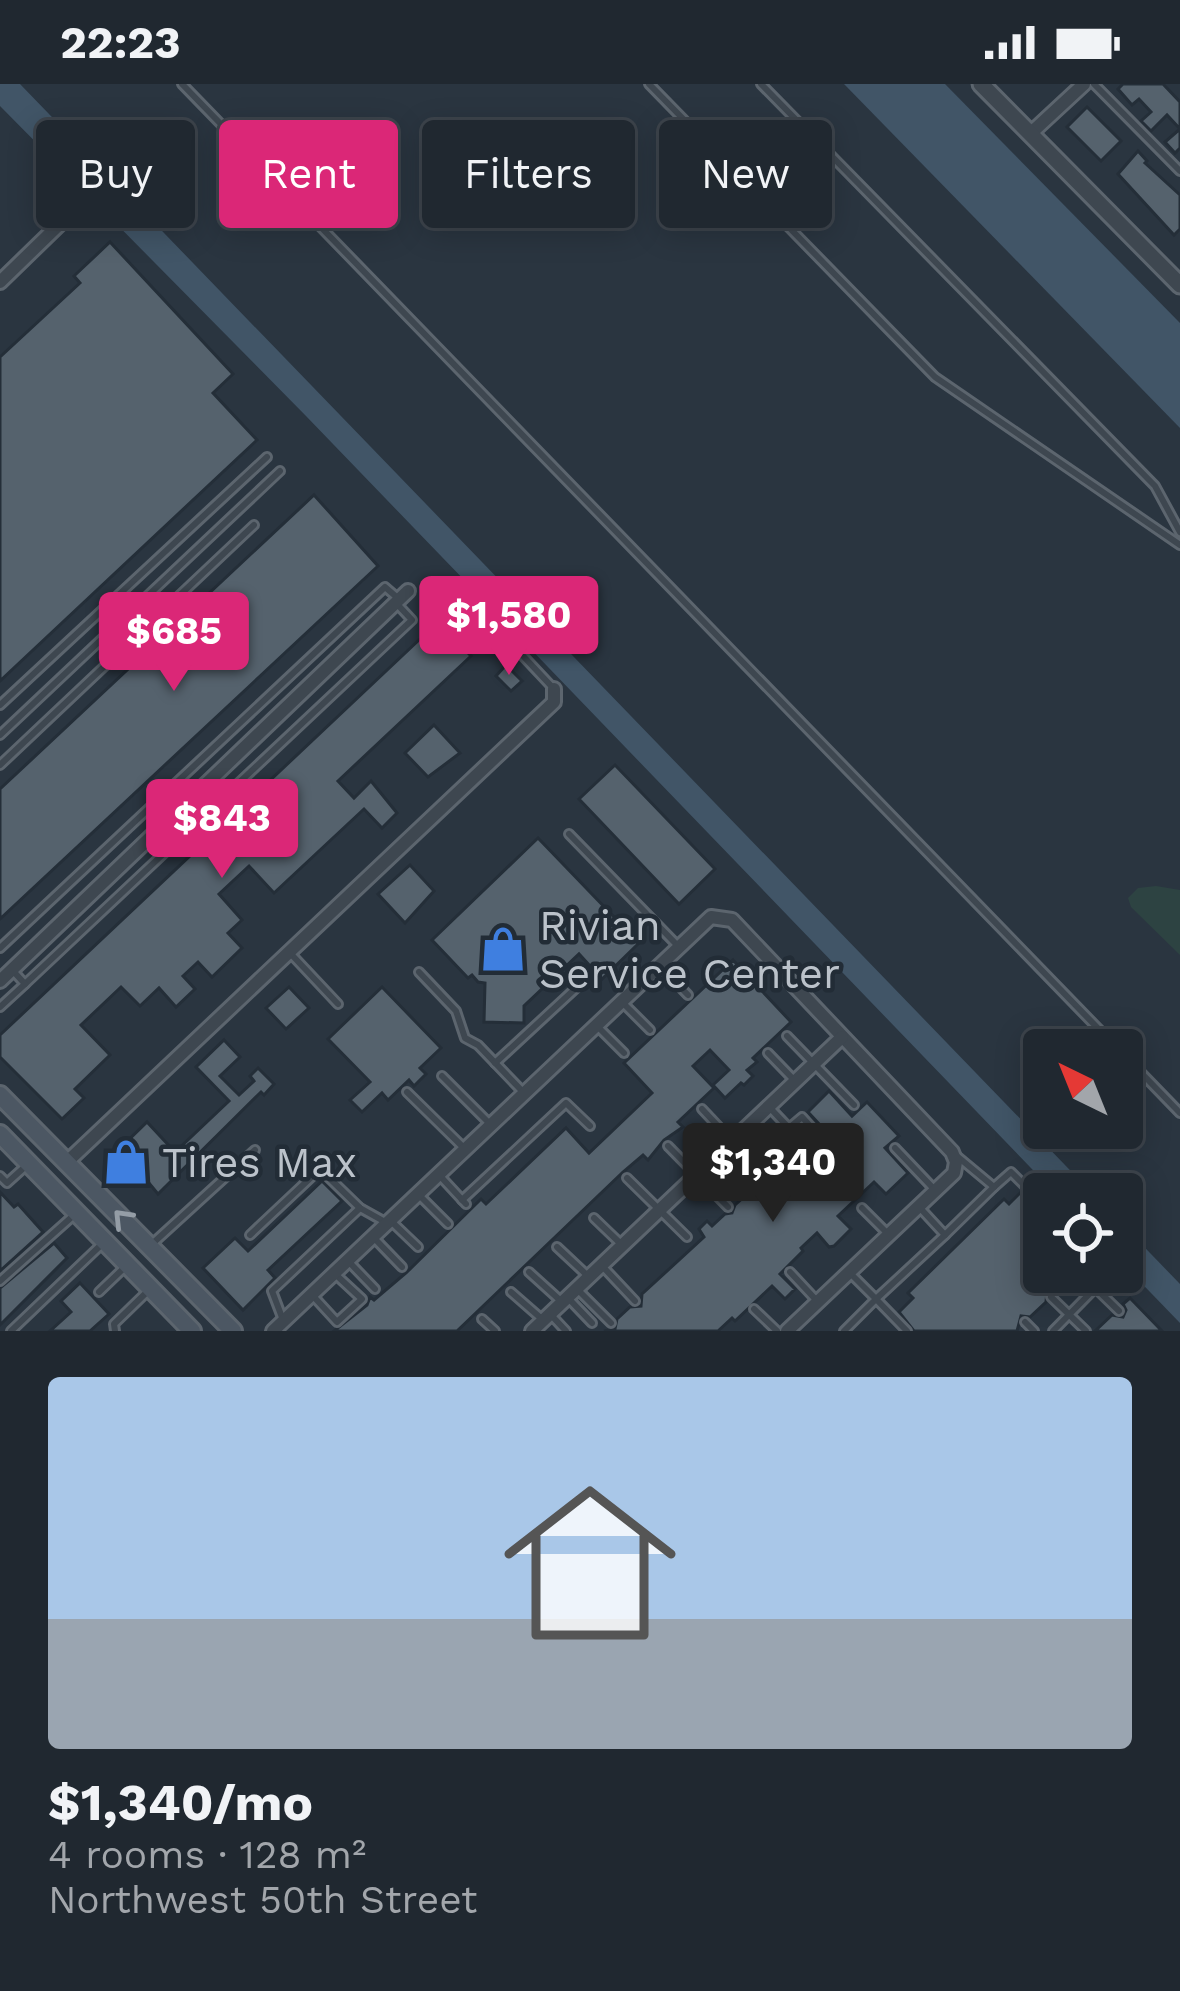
<!DOCTYPE html>
<meta charset="utf-8">
<style>
:root{--surface:#202830;--page:#2d343c;--text:#f1f3f6;--muted:#a2a6ab;--line:#3d444c;--accent:#db2777}
body{margin:0;font-family:"Work Sans",sans-serif;background:var(--page);color:var(--text);height:100vh;display:flex;flex-direction:column;font-size:45px;white-space:nowrap}
*{box-sizing:border-box;margin:0}
p{font-size:39px;color:var(--muted)}
.icon{flex:none;width:66px;height:66px;fill:none;stroke:currentColor;stroke-width:2;stroke-linecap:round;stroke-linejoin:round}
.map{position:relative;height:1247px;overflow:hidden}
.drawer{display:flex;flex-direction:column;background:var(--surface);flex:1}
.drawer>*{flex:none}
.hud{position:absolute;left:36px;top:36px;width:1110px;height:108px;display:flex;gap:24px}
.needle{width:78px;rotate:317deg}
.controls{position:absolute;left:1023px;top:945px;display:grid;gap:24px}
.controls a{display:grid;place-items:center;width:120px;height:120px;border-radius:12px;background:var(--surface);box-shadow:0 6px 30px #0003,0 0 0 3px var(--line);font-size:60px}
.price{position:absolute;translate:-50% -102px;padding:0 27px;border-radius:12px;background:var(--accent);color:#fff;font-size:39px;line-height:78px;filter:drop-shadow(0 3px 6px #0008)}
.price::after{content:'';position:absolute;left:50%;top:72px;width:36px;height:27px;margin-left:-18px;background:inherit;clip-path:polygon(0 0,100% 0,50% 100%)}
.price.on{background:#222;color:#fff}
ul{padding:0;list-style:none}
li{display:grid;align-content:center;gap:24px;height:636px;padding:0 48px}
li span{display:grid;place-items:center;height:372px;border-radius:12px;color:#555}
li>.icon{margin-inline-start:auto}
span .icon{width:216px;height:216px;fill:#fffc;stroke-width:1}
li b{font-size:51px}
.chip{padding:0 42px;border-radius:12px;background:var(--surface);box-shadow:0 6px 30px #0003,0 0 0 3px var(--line);font-size:42px;line-height:108px}
.chip.on{background:var(--accent);color:#fff}
.status{display:flex;justify-content:space-between;align-items:center;height:84px;padding:0 60px;background:var(--surface);direction:ltr}
.status svg{height:33px;fill:currentColor}
.map>svg:first-child{display:block}
.green{fill:#2d4342}
.water{fill:#415567}
.building{fill:#55626d;stroke:#242e38;stroke-width:3}
.lines{fill:none;stroke-linecap:round;stroke-linejoin:round}
.service-casing{stroke:#5c656e;stroke-width:12}
.minor-casing{stroke:#5c656e;stroke-width:18}
.tertiary-casing{stroke:#5c656e;stroke-width:21}
.secondary-casing{stroke:#5c656e;stroke-width:22}
.service{stroke:#3e4750;stroke-width:6}
.minor{stroke:#3e4750;stroke-width:12}
.tertiary{stroke:#3e4750;stroke-width:15}
.secondary{stroke:#4c5763;stroke-width:16}
.oneway{stroke:#949da6}
.labels{text-anchor:middle;stroke-width:9;stroke-linejoin:round;paint-order:stroke}
.poi-label{font-size:42px;fill:#bbc2ca;stroke:#222c36;text-anchor:start}
</style>
<div class="status"><b>22:23</b><svg viewBox="0 0 49 12"><path d="M0 12V9h3v3zM5 12V6h3v6zM10 12V3h3v9zM15 12V0h3v12zM26 1h20v11H26zM47 4h2v5h-2z"/></svg></div>
<div class="map">
<svg width="1180" height="1247" viewBox="0 0 1180 1247">
<rect width="100%" height="100%" fill="#2a3540"/>
<path class="green" d="M 1156,802 L 1180,806 L 1180,871 L 1131,823 L 1128,814 L 1138,804 Z"/>
<g class="water">
<path d="M 0,0 L 20,0 L 1093,1110 L 1056,1110 L 306,332 L 0,22 Z"/>
<path d="M 844,0 L 945,0 L 1180,239 L 1180,344 Z"/>
<path d="M 1122,1140 L 1180,1200 L 1180,1239 L 1122,1179 Z"/>
</g>
<g class="building">
<path d="M 1123,0 L 1163,0 L 1180,18 L 1180,64 L 1175,69 L 1165,58 L 1180,45 L 1167,31 L 1151,47 L 1141,37 L 1151,28 L 1139,15 L 1132,21 L 1118,5 Z"/>
<path d="M 1087,23 L 1121,57 L 1101,77 L 1067,43 Z"/>
<path d="M 1138,67 L 1147,77 L 1145,79 L 1180,111 L 1180,145 L 1174,151 L 1118,90 Z"/>
<path d="M 110,158 L 233,290 L 213,309 L 257,356 L 0,597 L 0,273 L 80,199 L 74,192 Z"/>
<path d="M 314,411 L 378,482 L 0,835 L 0,705 Z"/>
<path d="M 475,520 L 496,540 L 480,556 L 463,539 L 468,534 L 465,531 Z"/>
<path d="M 438,538 L 471,572 L 338,697 L 354,714 L 371,697 L 397,729 L 382,744 L 364,725 L 274,809 L 249,782 L 219,810 L 242,836 L 228,849 L 242,864 L 212,893 L 198,878 L 183,892 L 195,905 L 176,923 L 159,904 L 140,922 L 121,903 L 81,941 L 110,971 L 75,1005 L 84,1014 L 62,1035 L 0,973 L 0,951 Z"/>
<path d="M 506,581 L 522,597 L 511,607 L 496,592 Z"/>
<path d="M 434,641 L 460,669 L 428,693 L 405,669 Z"/>
<path d="M 615,681 L 715,785 L 679,820 L 579,715 Z"/>
<path d="M 538,754 L 639,859 L 602,895 L 579,870 L 524,922 L 524,939 L 484,938 L 485,899 L 478,898 L 472,891 L 468,894 L 432,856 Z"/>
<path d="M 410,781 L 434,807 L 405,839 L 378,810 Z"/>
<path d="M 733,876 L 791,938 L 753,974 L 757,978 L 747,986 L 753,992 L 744,1001 L 741,999 L 725,1014 L 713,1001 L 729,986 L 710,966 L 693,982 L 714,1004 L 678,1038 L 683,1043 L 664,1056 L 648,1076 L 643,1071 L 623,1088 L 457,1247 L 334,1247 L 367,1221 L 370,1213 L 374,1216 L 406,1189 L 481,1115 L 486,1120 L 566,1044 L 589,1069 L 652,1009 L 624,979 Z"/>
<path d="M 289,903 L 309,924 L 286,945 L 266,924 Z"/>
<path d="M 382,903 L 441,964 L 420,984 L 426,990 L 414,1002 L 409,996 L 388,1016 L 382,1009 L 362,1028 L 350,1016 L 370,998 L 328,955 Z"/>
<path d="M 224,956 L 240,973 L 220,992 L 239,1011 L 254,997 L 250,992 L 258,984 L 274,1000 L 264,1011 L 261,1008 L 158,1110 L 144,1093 L 135,1102 L 109,1075 L 147,1038 L 175,1068 L 229,1017 L 196,983 Z"/>
<path d="M 829,1007 L 852,1032 L 867,1018 L 899,1052 L 885,1064 L 908,1089 L 886,1110 L 874,1098 L 838,1132 L 851,1145 L 834,1162 L 829,1163 L 817,1149 L 801,1164 L 803,1167 L 780,1190 L 795,1205 L 785,1215 L 772,1202 L 735,1237 L 732,1234 L 718,1247 L 604,1247 L 615,1245 L 617,1235 L 630,1223 L 641,1222 L 642,1210 L 704,1153 L 699,1145 L 707,1137 L 712,1142 L 725,1130 L 732,1129 L 735,1121 L 816,1048 L 820,1041 L 808,1028 Z"/>
<path d="M 322,1097 L 342,1117 L 268,1186 L 275,1194 L 243,1226 L 203,1184 L 235,1154 L 248,1167 Z"/>
<path d="M 0,1108 L 14,1123 L 18,1120 L 43,1148 L 0,1187 Z"/>
<path d="M 1021,1108 L 1044,1131 L 1044,1188 L 1072,1188 L 1072,1191 L 1056,1207 L 1047,1207 L 1046,1218 L 1030,1233 L 1021,1232 L 1017,1247 L 914,1247 L 899,1228 L 913,1214 L 908,1209 L 1004,1115 L 1009,1120 Z"/>
<path d="M 54,1159 L 67,1174 L 0,1241 L 0,1204 Z"/>
<path d="M 80,1199 L 109,1230 L 90,1247 L 50,1247 L 71,1228 L 61,1217 Z"/>
<path d="M 1130,1214 L 1162,1247 L 1095,1247 L 1112,1231 L 1123,1233 L 1126,1226 L 1123,1220 Z"/>
</g>
<g class="lines">
<g class="service-casing">
<g id="service">
<path d="M 182,0 L 1119,966"/>
<path d="M 649,0 L 935,293 L 1180,461"/>
<path d="M 761,0 L 1155,402 L 1180,448"/>
<path d="M 1094,0 L 1180,87"/>
<path d="M 510,558 L 554,605"/>
<path d="M 0,621 L 267,373"/>
<path d="M 0,651 L 280,387"/>
<path d="M 0,681 L 254,441"/>
<path d="M 569,750 L 677,861"/>
<path d="M 0,864 L 385,503 L 400,516"/>
<path d="M 291,870 L 338,920"/>
<path d="M 662,884 L 688,911"/>
<path d="M 419,888 L 456,927 L 465,954 L 478,961 L 524,1009"/>
<path d="M 25,900 L 412,536 L 397,520"/>
<path d="M 624,920 L 650,946"/>
<path d="M 0,923 L 25,900 L 14,888"/>
<path d="M 599,944 L 624,969"/>
<path d="M 787,952 L 854,1021"/>
<path d="M 768,969 L 795,997"/>
<path d="M 1122,969 L 1180,1029"/>
<path d="M 495,979 L 589,892"/>
<path d="M 442,992 L 491,1041"/>
<path d="M 407,1008 L 465,1065"/>
<path d="M 702,1025 L 762,1089"/>
<path d="M 771,1025 L 789,1044 L 776,1058 L 786,1067 L 811,1043 L 802,1033 L 789,1044"/>
<path d="M 668,1062 L 728,1123"/>
<path d="M 895,1064 L 933,1104"/>
<path d="M 0,1092 L 7,1099 L 28,1080"/>
<path d="M 441,1093 L 466,1120"/>
<path d="M 627,1094 L 687,1153"/>
<path d="M 994,1103 L 1011,1088 L 1044,1121"/>
<path d="M 420,1112 L 448,1140"/>
<path d="M 462,1116 L 566,1019 L 590,1042"/>
<path d="M 862,1124 L 889,1151"/>
<path d="M 594,1134 L 622,1161"/>
<path d="M 393,1139 L 418,1163"/>
<path d="M 250,1151 L 320,1085 L 360,1124 L 387,1139"/>
<path d="M 945,1151 L 994,1103 L 958,1073"/>
<path d="M 375,1155 L 402,1183"/>
<path d="M 152,1160 L 255,1066"/>
<path d="M 557,1163 L 589,1193"/>
<path d="M 350,1179 L 375,1205"/>
<path d="M 604,1184 L 635,1217"/>
<path d="M 529,1188 L 562,1218"/>
<path d="M 790,1188 L 818,1218"/>
<path d="M 1079,1188 L 1119,1227"/>
<path d="M 0,1197 L 74,1131"/>
<path d="M 579,1207 L 611,1239"/>
<path d="M 99,1208 L 125,1183"/>
<path d="M 511,1208 L 543,1236"/>
<path d="M 314,1213 L 337,1238 L 362,1215 L 334,1189"/>
<path d="M 1051,1213 L 1086,1247"/>
<path d="M 570,1216 L 592,1239"/>
<path d="M 754,1225 L 777,1247"/>
<path d="M 552,1232 L 566,1247"/>
<path d="M 482,1235 L 495,1247"/>
<path d="M 283,1236 L 272,1207 L 360,1124"/>
<path d="M 1025,1238 L 1034,1247"/>
<path d="M 11,1247 L 102,1160"/>
<path d="M 115,1247 L 114,1240 L 149,1206"/>
<path d="M 844,1247 L 876,1215 L 851,1190"/>
<path d="M 907,1247 L 876,1215 L 945,1151 L 921,1125"/>
<path d="M 1053,1247 L 1111,1188"/>
</g>
</g>
<g class="minor-casing">
<g id="minor">
<path d="M 1030,50 L 1084,0"/>
<path d="M 0,198 L 69,131"/>
<path d="M 0,897 L 408,507"/>
<path d="M 67,1078 L 554,618 L 554,605"/>
<path d="M 273,1247 L 711,833 L 732,836 L 952,1068 L 956,1078 L 954,1089 L 787,1247"/>
<path d="M 532,1247 L 842,953"/>
</g>
</g>
<g class="tertiary-casing">
<path id="tertiary" d="M 981,0 L 1180,201"/>
</g>
<g class="secondary-casing">
<g id="secondary">
<path d="M 0,1011 L 233,1247"/>
<path d="M 0,1050 L 192,1247"/>
</g>
</g>
<use href="#service" class="service"/>
<use href="#minor" class="minor"/>
<use href="#tertiary" class="tertiary"/>
<use href="#secondary" class="secondary"/>
</g>
<defs><path id="oneway-chevron" d="M-2-3.5L2.5 0L-2 3.5" fill="none" stroke-width="1.6" stroke-linecap="round" stroke-linejoin="round" transform="scale(3)"/></defs>
<use class="oneway" href="#oneway-chevron" transform="translate(122 1134) rotate(-134)"/>
<defs>
<g id="shop-bare" transform="scale(3.6)"><path d="M-5-2.5h2.3a2.7 3.5 0 0 1 5.4 0H5L5.5 6h-11ZM-1.5-2.5h3a1.5 2.3 0 0 0-3 0Z" fill="#3f7fe0" stroke="#222c36" stroke-width="2.5" paint-order="stroke"/></g>
</defs>
<g fill-rule="evenodd">
<use href="#shop-bare" x="503" y="865"/>
<use href="#shop-bare" x="126" y="1078"/>
</g>
<g class="labels">
<g class="poi-label">
<text x="539" y="856">Rivian<tspan x="539" dy="48">Service Center</tspan></text>
<text x="162" y="1093">Tires Max</text>
</g>
</g>
</svg>
<div class="controls">
<a><svg class="needle" viewBox="-14 -14 28 28"><path d="M0-13l5 13h-10z" fill="#e53935"/><path d="M0 13l5-13h-10z" fill="#a2a6ab"/></svg></a>
<a><svg class="icon" aria-label="locate" viewBox="0 0 24 24"><circle cx="12" cy="12" r="6"/><path d="M12 2v4M12 18v4M2 12h4M18 12h4"/></svg></a>
</div>
<b class="price" style="left:509px;top:594px">$1,580</b>
<b class="price" style="left:174px;top:610px">$685</b>
<b class="price" style="left:222px;top:797px">$843</b>
<b class="price on" style="left:773px;top:1141px">$1,340</b>
<div class="hud">
<a class="chip">Buy</a>
<a class="chip on">Rent</a>
<a class="chip">Filters</a>
<a class="chip">New</a>
</div>
</div>
<section class="drawer">
<ul>
<li><span style="background:linear-gradient(#a9c7e8 65%,#9aa5b1 0)"><svg class="icon" aria-label="home" viewBox="0 0 24 24"><path d="M3 11l9-7 9 7M6 9v11h12V9"/></svg></span><div><b>$1,340/mo</b><p>4 rooms · 128 m²</p><p>Northwest 50th Street</p></div></li>
</ul>
</section>
